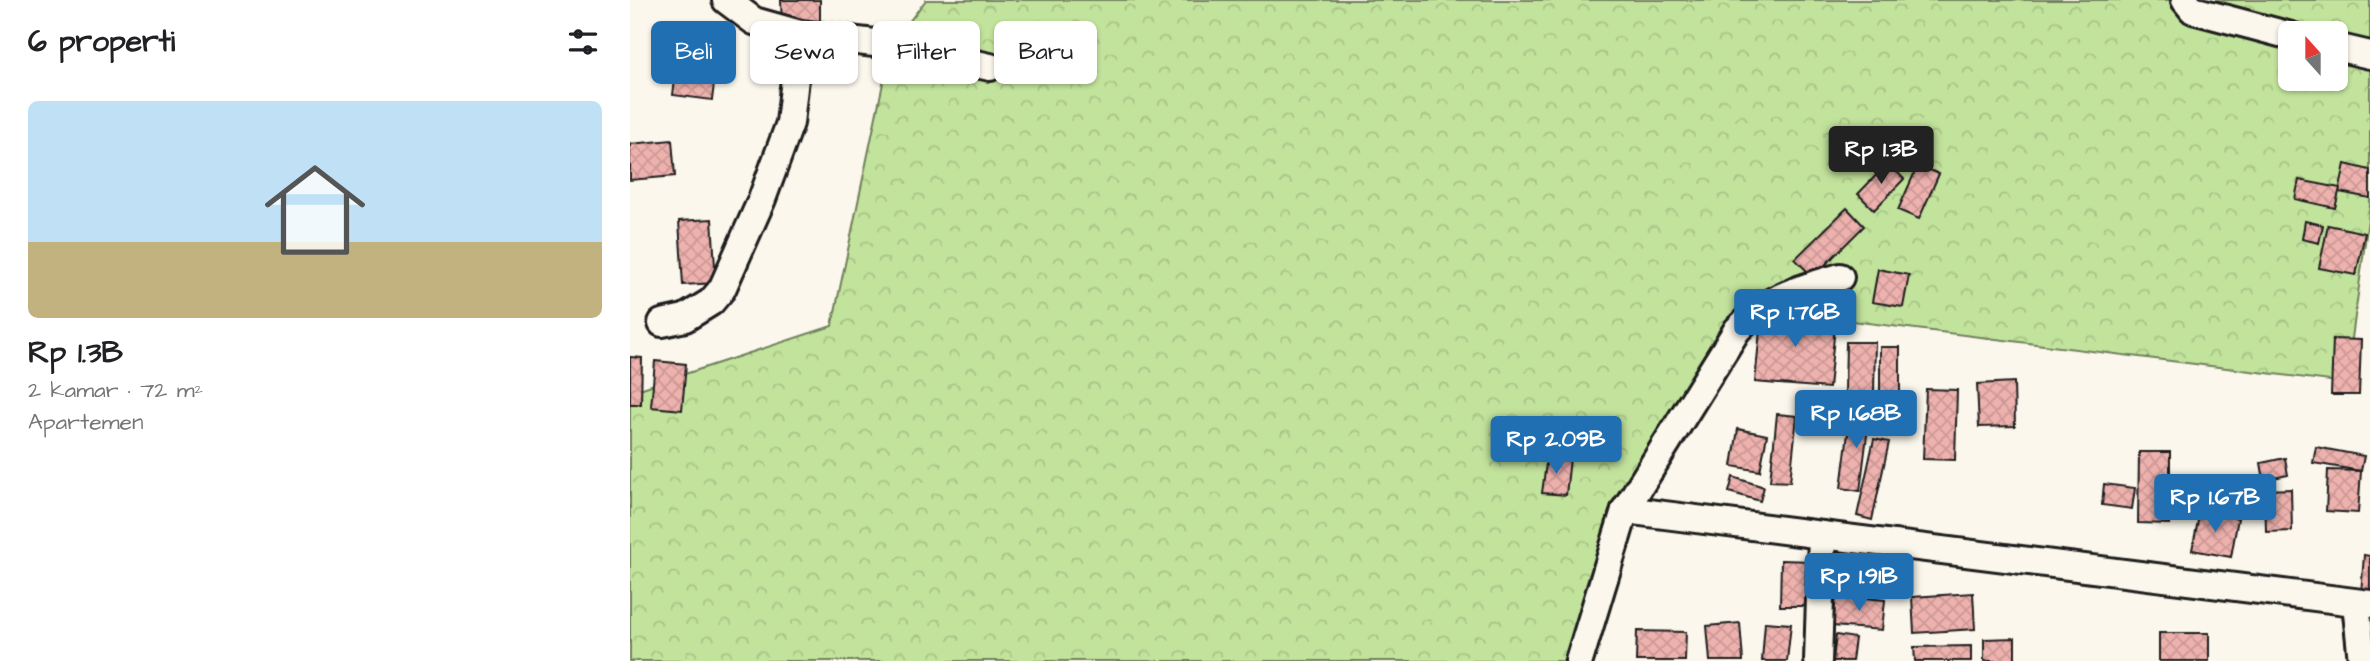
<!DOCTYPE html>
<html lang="id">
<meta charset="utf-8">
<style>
:root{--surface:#fff;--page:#f2f2f2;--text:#202124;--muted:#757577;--line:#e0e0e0;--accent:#1f6fb2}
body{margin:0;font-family:"Architects Daughter",sans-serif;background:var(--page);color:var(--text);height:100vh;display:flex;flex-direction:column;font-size:26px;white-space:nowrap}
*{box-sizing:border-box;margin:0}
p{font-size:23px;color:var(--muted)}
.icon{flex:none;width:38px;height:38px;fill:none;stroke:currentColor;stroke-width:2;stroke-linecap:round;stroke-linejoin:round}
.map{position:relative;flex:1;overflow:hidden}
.sheet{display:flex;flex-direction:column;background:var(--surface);width:630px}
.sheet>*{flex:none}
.guide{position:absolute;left:21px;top:21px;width:665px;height:63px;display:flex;gap:14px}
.needle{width:46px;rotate:339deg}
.controls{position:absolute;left:1648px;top:21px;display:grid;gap:14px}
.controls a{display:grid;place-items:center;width:70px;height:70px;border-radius:10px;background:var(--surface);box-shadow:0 2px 5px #0004;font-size:35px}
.price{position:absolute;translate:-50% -60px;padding:0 16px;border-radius:7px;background:var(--accent);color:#fff;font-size:23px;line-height:46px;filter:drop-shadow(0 2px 4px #0008)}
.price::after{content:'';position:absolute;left:50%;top:42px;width:21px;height:16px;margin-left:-10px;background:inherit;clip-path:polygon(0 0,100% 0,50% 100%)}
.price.active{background:#222;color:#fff}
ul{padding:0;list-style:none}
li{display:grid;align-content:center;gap:14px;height:371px;padding:0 28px}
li+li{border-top:2px solid var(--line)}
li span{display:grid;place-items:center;height:217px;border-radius:10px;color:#555}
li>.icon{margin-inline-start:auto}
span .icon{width:126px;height:126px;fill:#fffc;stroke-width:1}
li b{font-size:30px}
h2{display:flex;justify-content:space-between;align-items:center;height:84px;padding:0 28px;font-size:30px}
.tag{padding:0 24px;border-radius:10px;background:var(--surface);box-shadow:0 2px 5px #0004;font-size:24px;line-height:63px}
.tag.active{background:var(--accent);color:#fff}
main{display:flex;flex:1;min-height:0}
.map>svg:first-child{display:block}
.park{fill:url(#park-crowns);stroke:#6f805c;stroke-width:2;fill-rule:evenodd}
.building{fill:url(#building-cross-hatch);stroke:#1c1c1c;stroke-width:2}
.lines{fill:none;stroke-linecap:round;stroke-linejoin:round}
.minor-casing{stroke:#1c1c1c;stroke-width:32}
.minor{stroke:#fbf7ec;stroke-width:26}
</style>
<main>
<section class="sheet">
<h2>6 properti<svg class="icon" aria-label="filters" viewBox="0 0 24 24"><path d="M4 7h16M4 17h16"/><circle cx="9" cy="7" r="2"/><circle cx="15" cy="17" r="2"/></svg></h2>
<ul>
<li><span style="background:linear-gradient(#bfe0f5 65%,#c2b280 0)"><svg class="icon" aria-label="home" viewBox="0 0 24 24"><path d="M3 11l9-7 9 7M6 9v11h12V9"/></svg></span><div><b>Rp 1.3B</b><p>2 kamar · 72 m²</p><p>Apartemen</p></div></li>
</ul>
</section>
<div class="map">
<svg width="1740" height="661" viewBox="0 0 1740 661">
<defs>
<pattern id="park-crowns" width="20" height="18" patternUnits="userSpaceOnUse" patternTransform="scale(1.75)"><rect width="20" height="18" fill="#c2e39c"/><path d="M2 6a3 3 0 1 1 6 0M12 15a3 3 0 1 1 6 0" fill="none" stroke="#a6c286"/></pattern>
<pattern id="building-cross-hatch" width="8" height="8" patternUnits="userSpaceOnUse" patternTransform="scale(1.75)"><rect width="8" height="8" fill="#eeb2ae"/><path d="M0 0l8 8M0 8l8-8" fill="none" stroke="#cc9895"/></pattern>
</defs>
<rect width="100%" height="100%" fill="#fbf7ec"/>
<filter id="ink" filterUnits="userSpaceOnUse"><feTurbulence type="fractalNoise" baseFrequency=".0143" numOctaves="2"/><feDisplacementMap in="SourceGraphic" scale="14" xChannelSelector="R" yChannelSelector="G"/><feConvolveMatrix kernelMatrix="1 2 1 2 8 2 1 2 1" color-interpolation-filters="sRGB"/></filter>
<g filter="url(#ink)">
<path class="park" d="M 296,0 L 1740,0 L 1740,205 L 1716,383 L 1127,309 L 995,510 L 949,661 L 0,661 L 0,392 L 202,326 L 261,45 ZM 1661,33 L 1706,33 L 1706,79 L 1661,79 Z"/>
<g class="building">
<path d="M 151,0 L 190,0 L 190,25 L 152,27 Z"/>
<path d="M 51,38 L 89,42 L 86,69 L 48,65 Z"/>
<path d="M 46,71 L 85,76 L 82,100 L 43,95 Z"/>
<path d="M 42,140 L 45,176 L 0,180 L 0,144 Z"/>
<path d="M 1258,163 L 1274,179 L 1244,210 L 1228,194 Z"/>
<path d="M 1715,164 L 1740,170 L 1740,198 L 1709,192 Z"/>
<path d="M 1288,165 L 1309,174 L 1289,219 L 1268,210 Z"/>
<path d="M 1669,180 L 1710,188 L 1705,208 L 1665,199 Z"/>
<path d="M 1217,208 L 1234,226 L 1183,277 L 1165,259 Z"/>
<path d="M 82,219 L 86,283 L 53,285 L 49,221 Z"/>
<path d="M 1675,221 L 1693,225 L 1689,243 L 1672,239 Z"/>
<path d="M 1698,225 L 1735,233 L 1726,275 L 1689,268 Z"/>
<path d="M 1248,269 L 1279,275 L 1273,307 L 1242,302 Z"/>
<path d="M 1132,309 L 1206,316 L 1199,388 L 1125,382 Z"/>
<path d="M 1703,339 L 1731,340 L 1729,395 L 1701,395 Z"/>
<path d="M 1216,342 L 1245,342 L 1244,393 L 1215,393 Z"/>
<rect x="1250" y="347" width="20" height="49"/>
<path d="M 0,357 L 12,358 L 11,404 L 0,404 Z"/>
<path d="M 25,361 L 56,364 L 52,410 L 21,407 Z"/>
<path d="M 1384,382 L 1385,426 L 1349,427 L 1347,384 Z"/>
<path d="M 1296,389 L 1327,390 L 1325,460 L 1293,459 Z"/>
<path d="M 1221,409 L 1240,411 L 1230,491 L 1211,488 Z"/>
<path d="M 1147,414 L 1167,416 L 1160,482 L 1140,481 Z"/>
<path d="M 1108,429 L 1137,435 L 1130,471 L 1102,466 Z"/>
<path d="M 1244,439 L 1259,442 L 1242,520 L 1227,516 Z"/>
<path d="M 1686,447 L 1734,456 L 1731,471 L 1683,463 Z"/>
<path d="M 1509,452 L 1540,452 L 1540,524 L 1508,523 Z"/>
<path d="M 917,456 L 940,458 L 936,495 L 912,493 Z"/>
<path d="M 1655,458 L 1658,475 L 1634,480 L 1631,463 Z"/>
<path d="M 1698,470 L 1731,471 L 1728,513 L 1696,511 Z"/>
<path d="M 1556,476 L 1588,482 L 1584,498 L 1553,493 Z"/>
<path d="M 1103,477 L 1134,487 L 1130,501 L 1099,492 Z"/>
<path d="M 1474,484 L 1505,488 L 1502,509 L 1472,505 Z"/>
<path d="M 1661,489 L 1662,531 L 1636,532 L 1635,490 Z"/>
<path d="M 1570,511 L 1608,518 L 1601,557 L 1562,550 Z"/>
<path d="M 1734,555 L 1740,556 L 1740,594 L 1731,594 Z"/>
<path d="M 1151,560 L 1182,561 L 1181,606 L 1150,606 Z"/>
<path d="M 1343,593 L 1345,629 L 1284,633 L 1282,597 Z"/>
<path d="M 1206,595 L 1255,600 L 1252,630 L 1203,626 Z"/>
<path d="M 1135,622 L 1161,624 L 1157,661 L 1132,661 Z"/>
<path d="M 1110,623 L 1113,661 L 1080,661 L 1077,626 Z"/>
<path d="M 1007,631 L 1056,632 L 1055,661 L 1006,661 Z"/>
<rect x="1529" y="633" width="50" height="28"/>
<path d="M 1206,635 L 1225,638 L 1222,661 L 1203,661 Z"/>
<path d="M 1385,638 L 1385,661 L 1354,661 L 1354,639 Z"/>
<path d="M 1341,646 L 1341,661 L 1285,661 L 1284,647 Z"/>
</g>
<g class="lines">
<g class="minor-casing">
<g id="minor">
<path d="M 96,0 L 124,21 L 170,34 L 261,45 L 360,67"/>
<path d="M 1555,0 L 1563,10 L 1661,36"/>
<path d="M 1706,47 L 1740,55"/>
<path d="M 32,323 L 55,318 L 81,302 L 92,289 L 132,199 L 160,123 L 170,34"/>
<path d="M 995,510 L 1107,330 C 1139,296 1166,290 1210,277"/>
<path d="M 1726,603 L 1732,661"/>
<path d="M 949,661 L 995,510 L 1740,604"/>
<path d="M 1188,661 L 1192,535"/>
</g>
</g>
<use href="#minor" class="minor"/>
</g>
</g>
</svg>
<div class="controls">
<a><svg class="needle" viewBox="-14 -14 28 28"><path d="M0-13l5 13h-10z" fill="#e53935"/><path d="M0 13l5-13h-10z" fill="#757577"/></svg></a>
</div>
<b class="price active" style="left:1251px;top:186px">Rp 1.3B</b>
<b class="price" style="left:1165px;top:349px">Rp 1.76B</b>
<b class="price" style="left:1226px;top:450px">Rp 1.68B</b>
<b class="price" style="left:926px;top:476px">Rp 2.09B</b>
<b class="price" style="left:1585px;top:534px">Rp 1.67B</b>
<b class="price" style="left:1229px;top:613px">Rp 1.91B</b>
<div class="guide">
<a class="tag active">Beli</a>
<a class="tag">Sewa</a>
<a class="tag">Filter</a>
<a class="tag">Baru</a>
</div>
</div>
</main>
